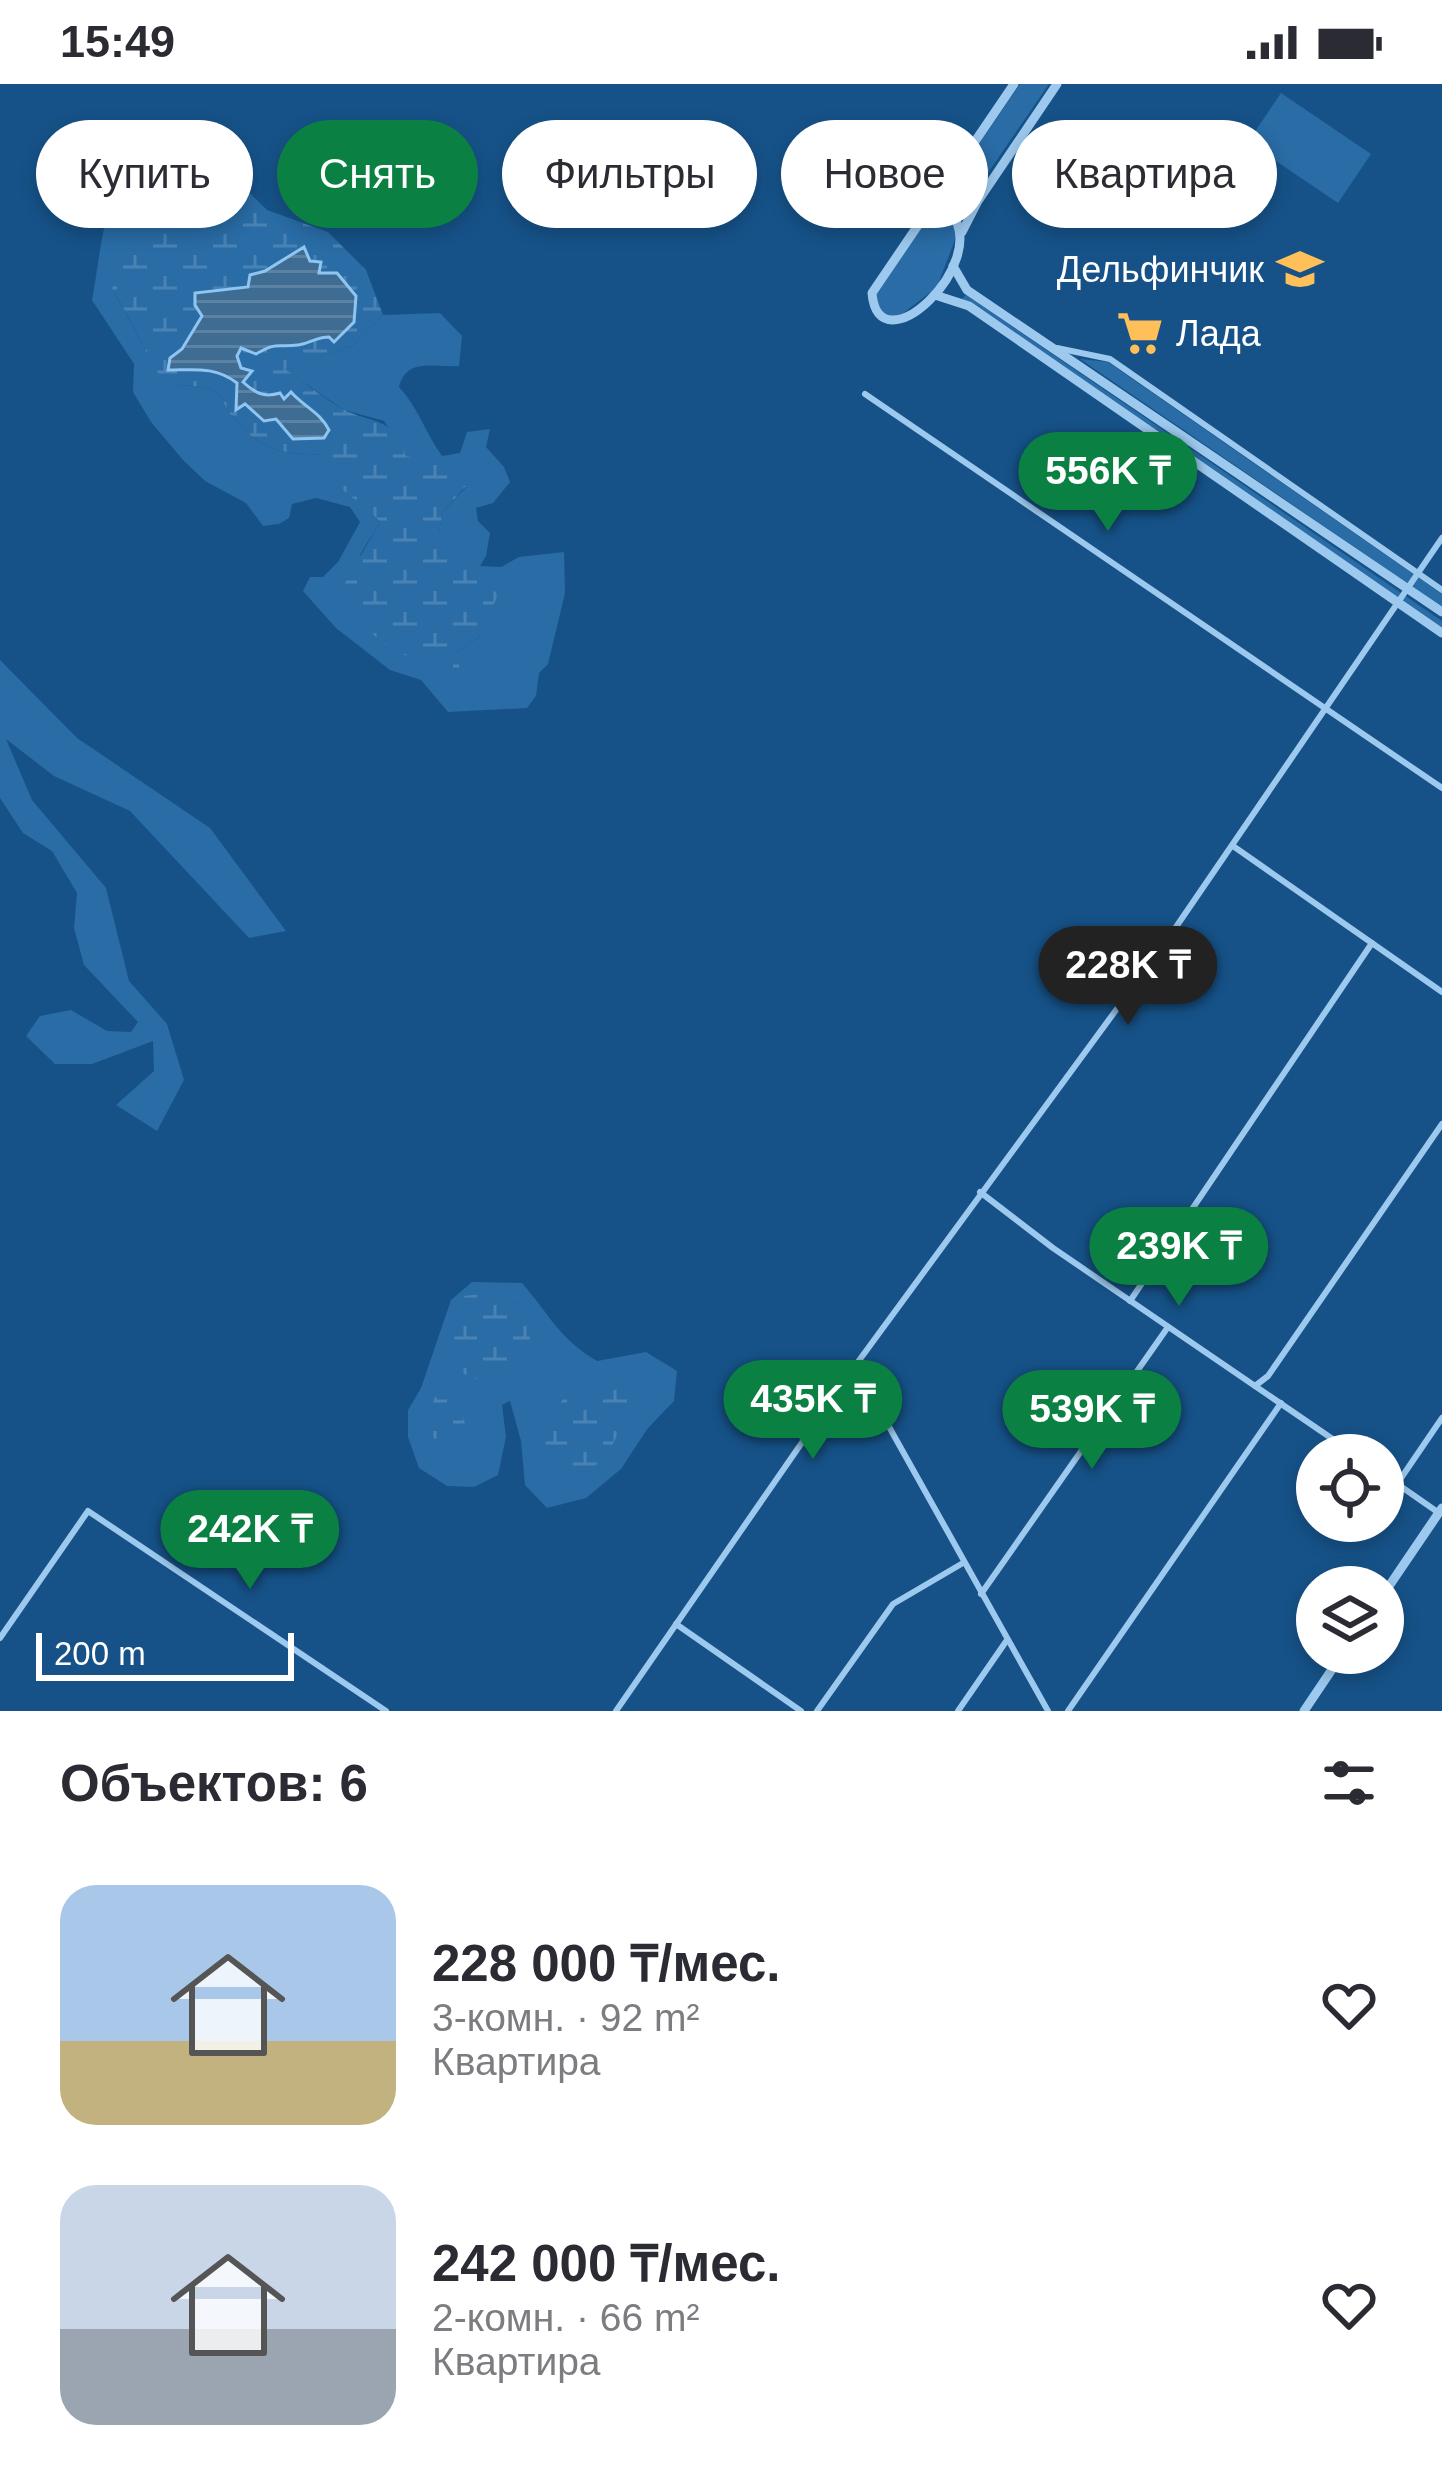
<!DOCTYPE html>
<html lang="ru">
<meta charset="utf-8">
<style>
:root{--surface:#fff;--page:#f2f2f3;--text:#2b2b33;--muted:#7c7c81;--accent:#0b8043}
body{margin:0;font-family:Helvetica,sans-serif;background:var(--page);color:var(--text);height:100vh;display:flex;flex-direction:column;font-size:45px;white-space:nowrap}
*{box-sizing:border-box;margin:0}
p{font-size:39px;color:var(--muted)}
.icon{flex:none;width:66px;height:66px;fill:none;stroke:currentColor;stroke-width:2;stroke-linecap:round;stroke-linejoin:round}
.map{position:relative;height:1627px;overflow:hidden}
.drawer{display:flex;flex-direction:column;background:var(--surface);flex:1}
.drawer>*{flex:none}
.banner{position:absolute;left:36px;top:36px;width:1371px;height:108px;display:flex;gap:24px}
.tools{position:absolute;left:1296px;top:1350px;display:grid;gap:24px}
.tools a{display:grid;place-items:center;width:108px;height:108px;border-radius:50%;background:var(--surface);box-shadow:0 6px 18px #0003;font-size:60px}
.scale{position:absolute;left:36px;bottom:30px;width:258px;box-sizing:border-box;padding-left:12px;border:6px solid #fff;border-top:0;font-size:33px;line-height:42px;white-space:nowrap;color:#fff;-webkit-text-stroke:9px #165288;paint-order:stroke}
.price{position:absolute;translate:-50% -102px;padding:0 27px;border-radius:42px;background:var(--accent);color:#fff;font-size:39px;line-height:78px;filter:drop-shadow(0 3px 6px #0008)}
.price::after{content:'';position:absolute;left:50%;top:72px;width:36px;height:27px;margin-left:-18px;background:inherit;clip-path:polygon(0 0,100% 0,50% 100%)}
.price.active{background:#222;color:#fff}
ul{padding:0;list-style:none}
li{display:flex;align-items:center;gap:36px;height:300px;padding:0 60px}
li span{display:grid;place-items:center;flex:none;width:336px;height:240px;border-radius:36px;color:#555}
li>.icon{margin-inline-start:auto}
span .icon{width:144px;height:144px;fill:#fffc;stroke-width:1}
li b{font-size:51px}
h2{display:flex;justify-content:space-between;align-items:center;height:144px;padding:0 60px;font-size:51px}
.pill{padding:0 42px;border-radius:54px;background:var(--surface);box-shadow:0 6px 18px #0003;font-size:42px;line-height:108px}
.pill.active{background:var(--accent);color:#fff}
.status{display:flex;justify-content:space-between;align-items:center;height:84px;padding:0 60px;background:var(--surface);direction:ltr}
.status svg{height:33px;fill:currentColor}
.map>svg:first-child{display:block}
.green{fill:#296ca6}
.wetland{fill:url(#wetland-marsh)}
.water{fill:url(#water-rules);stroke:#8fc5f1;stroke-width:3}
.lines{fill:none;stroke-linecap:round;stroke-linejoin:round}
.minor{stroke:#9dc9ee;stroke-width:6}
.tertiary{stroke:#9dc9ee;stroke-width:9}
.labels{text-anchor:middle;stroke-width:9;stroke-linejoin:round;paint-order:stroke}
.poi-label{font-size:36px;fill:#fff;stroke:#165288;text-anchor:end}
</style>
<div class="status"><b>15:49</b><svg viewBox="0 0 49 12"><path d="M0 12V9h3v3zM5 12V6h3v6zM10 12V3h3v9zM15 12V0h3v12zM26 1h20v11H26zM47 4h2v5h-2z"/></svg></div>
<div class="map">
<svg width="1442" height="1627" viewBox="0 0 1442 1627">
<defs>
<pattern id="wetland-marsh" width="20" height="14" patternUnits="userSpaceOnUse" patternTransform="scale(3)"><rect width="20" height="14" fill="#296ca6"/><path d="M1 5h8M5 5V1M11 12h8M15 12V8" fill="none" stroke="#4982b3"/></pattern>
<pattern id="water-rules" width="6" height="5" patternUnits="userSpaceOnUse" patternTransform="scale(3)"><rect width="6" height="5" fill="#3f6c93"/><path d="M0 2.5h6" fill="none" stroke="#5c82a3"/></pattern>
</defs>
<rect width="100%" height="100%" fill="#165288"/>
<g class="green">
<path d="M 1020,0 L 1049,0 L 968,118 L 956,125 L 950,122 L 946,108 Z"/>
<path d="M 1281,9 L 1371,70 L 1338,119 L 1248,58 Z"/>
<path d="M 189,66 L 210,66 L 215,75 L 191,88 L 194,114 L 150,133 L 112,206 C 126,225 154,287 164,295 C 179,308 200,296 217,309 C 224,315 226,325 232,332 C 261,367 278,369 322,371 L 344,406 L 365,421 L 380,438 L 360,471 L 456,569 L 479,553 L 497,512 L 439,446 L 443,428 L 466,403 L 406,372 L 384,337 L 344,326 L 284,285 L 354,261 L 383,231 L 440,229 L 462,252 L 459,282 C 433,284 407,273 399,303 C 418,323 426,350 442,372 L 460,369 L 467,348 L 490,345 L 486,363 L 504,383 L 510,398 L 493,419 L 476,424 L 478,437 L 490,449 L 486,472 L 480,482 L 501,483 L 519,473 L 564,468 L 565,509 L 548,580 L 539,589 L 536,612 L 527,624 L 448,628 L 421,596 L 390,586 L 336,544 L 303,507 L 310,493 L 323,493 L 338,478 L 360,438 L 350,423 L 316,414 L 292,420 L 289,434 L 279,440 L 263,442 L 246,419 L 205,397 L 183,376 L 151,338 L 133,308 L 134,280 L 92,216 C 98,187 105,106 126,88 C 142,76 170,72 189,66 Z"/>
<path d="M 949,132 L 958,148 L 937,203 L 897,234 L 884,232 L 875,216 L 877,209 L 928,134 Z"/>
<path d="M 966,211 L 1442,537 L 1442,544 L 962,215 Z"/>
<path d="M 1080,275 L 1108,278 L 1442,510 L 1442,523 Z"/>
<path d="M 0,576 L 77,654 L 210,744 L 286,847 L 249,854 L 130,727 L 54,692 L 6,655 L 32,716 L 106,804 L 129,897 L 167,940 L 184,996 L 157,1047 L 116,1021 L 154,987 L 153,957 L 92,980 L 55,980 L 26,952 L 40,932 L 71,926 L 107,947 L 131,948 L 138,938 L 84,881 L 74,844 L 77,809 L 52,767 L 23,749 L 0,714 Z"/>
<path d="M 1204,1126 L 1228,1142 L 1198,1187 L 1174,1171 Z"/>
<path d="M 472,1198 L 522,1199 C 550,1231 559,1255 597,1277 L 646,1268 L 677,1287 L 674,1317 L 648,1344 L 621,1385 L 586,1414 L 547,1424 L 525,1401 L 521,1357 L 510,1317 L 502,1321 L 506,1353 L 498,1391 L 474,1403 L 447,1402 L 419,1384 L 408,1353 L 408,1326 L 421,1304 L 451,1216 Z"/>
</g>
<g class="wetland">
<path d="M 215,75 L 267,126 L 328,148 L 366,186 L 383,231 L 354,261 L 285,285 C 304,298 322,313 341,324 C 372,341 392,330 406,372 L 460,388 L 466,402 L 443,428 L 439,446 L 498,511 L 479,553 L 456,569 L 460,585 L 447,591 C 407,572 356,553 341,506 L 380,438 C 357,412 330,406 322,371 C 278,369 261,367 232,332 C 225,325 224,315 217,309 C 200,296 178,308 163,295 C 154,287 126,224 112,206 L 120,154 L 150,133 L 193,114 L 191,87 Z"/>
<path d="M 491,1209 L 518,1214 L 528,1233 L 530,1256 L 507,1286 L 478,1296 L 459,1288 C 451,1260 454,1239 464,1212 Z"/>
<path d="M 628,1301 L 641,1305 L 642,1315 C 611,1344 620,1377 573,1393 L 547,1381 C 542,1352 549,1336 565,1312 C 588,1308 607,1311 628,1301 Z"/>
<path d="M 453,1312 C 463,1325 470,1347 462,1362 L 433,1354 L 427,1336 L 435,1313 Z"/>
</g>
<path class="water" d="M 304,163 L 310,177 L 321,178 L 319,189 L 337,189 L 356,212 L 354,238 L 334,258 L 329,253 C 316,253 309,260 298,261 C 276,264 278,257 256,270 L 241,264 L 237,272 L 241,284 L 252,287 L 243,298 C 255,309 264,314 280,309 L 284,315 L 291,308 C 303,322 321,329 329,346 L 324,354 L 293,355 L 276,335 L 264,337 L 245,320 L 236,326 L 237,299 C 215,282 194,286 168,286 L 170,274 L 182,265 L 202,232 L 195,221 L 195,209 L 248,203 L 250,191 L 265,187 Z"/>
<g class="lines">
<g class="minor">
<path d="M 1057,264 L 1110,275 L 1442,506"/>
<path d="M 865,310 L 1442,704"/>
<path d="M 1233,762 L 1442,908"/>
<path d="M 980,1108 L 1053,1164 L 1356,1371"/>
<path d="M 1130,1217 L 1372,859"/>
<path d="M 855,1282 L 1048,1627"/>
<path d="M 1255,1302 L 1268,1292 L 1442,1040"/>
<path d="M 1383,1390 L 1439,1429"/>
<path d="M 1397,1400 L 1442,1334"/>
<path d="M 981,1510 L 1168,1243"/>
<path d="M 676,1540 L 801,1627"/>
<path d="M 0,1554 L 88,1427 L 386,1627"/>
<path d="M 616,1627 L 855,1282 L 1163,862 L 1442,454"/>
<path d="M 817,1627 L 893,1520 L 963,1479"/>
<path d="M 958,1627 L 1007,1556"/>
<path d="M 1068,1627 L 1281,1319"/>
</g>
<g class="tertiary">
<path d="M 925,130 L 951,129 C 992,179 878,286 872,209 L 1014,0"/>
<path d="M 962,148 L 978,117 L 1057,0"/>
<path d="M 953,182 L 967,206 L 1442,528"/>
<path d="M 935,211 L 969,222 L 1442,549"/>
<path d="M 1383,1511 L 1442,1424"/>
<path d="M 1304,1627 L 1343,1569"/>
</g>
</g>
<defs>
<g id="school-bare" transform="scale(3.6)"><path d="M0-5L7-2L0 1L-7-2ZM-4 1L0 2.5L4 1V4Q0 6-4 4Z" fill="#ffc05a" stroke="#165288" stroke-width="2.5" paint-order="stroke"/></g>
<g id="supermarket-bare" transform="scale(3.6)"><path d="M-6-5.5h2.5l.6 2H6L4.5 2H-2.5L-4.4-4H-6ZM-1.5 3.2a1.3 1.3 0 1 0 .1 0ZM3 3.2a1.3 1.3 0 1 0 .1 0Z" fill="#ffc05a" stroke="#165288" stroke-width="2.5" paint-order="stroke"/></g>
</defs>
<g fill-rule="evenodd">
<use href="#school-bare" x="1300" y="185"/>
<use href="#supermarket-bare" x="1140" y="249"/>
</g>
<g class="labels">
<g class="poi-label">
<text x="1264" y="198">Дельфинчик</text>
<text x="1176" y="262" text-anchor="start">Лада</text>
</g>
</g>
</svg>
<div class="tools">
<a><svg class="icon" aria-label="locate" viewBox="0 0 24 24"><circle cx="12" cy="12" r="6"/><path d="M12 2v4M12 18v4M2 12h4M18 12h4"/></svg></a>
<a><svg class="icon" aria-label="layers" viewBox="0 0 24 24"><path d="M12 4l9 5-9 5-9-5zM3 14l9 5 9-5"/></svg></a>
</div>
<div class="scale">200 m</div>
<b class="price" style="left:1108px;top:450px">556K ₸</b>
<b class="price active" style="left:1128px;top:944px">228K ₸</b>
<b class="price" style="left:1179px;top:1225px">239K ₸</b>
<b class="price" style="left:813px;top:1378px">435K ₸</b>
<b class="price" style="left:1092px;top:1388px">539K ₸</b>
<b class="price" style="left:250px;top:1508px">242K ₸</b>
<div class="banner">
<a class="pill">Купить</a>
<a class="pill active">Снять</a>
<a class="pill">Фильтры</a>
<a class="pill">Новое</a>
<a class="pill">Квартира</a>
</div>
</div>
<section class="drawer">
<h2>Объектов: 6<svg class="icon" aria-label="filters" viewBox="0 0 24 24"><path d="M4 7h16M4 17h16"/><circle cx="9" cy="7" r="2"/><circle cx="15" cy="17" r="2"/></svg></h2>
<ul>
<li><span style="background:linear-gradient(#a9c7e8 65%,#c2b280 0)"><svg class="icon" aria-label="home" viewBox="0 0 24 24"><path d="M3 11l9-7 9 7M6 9v11h12V9"/></svg></span><div><b>228 000 ₸/мес.</b><p>3-комн. · 92 m²</p><p>Квартира</p></div><svg class="icon" aria-label="heart" viewBox="0 0 24 24"><path d="M12 20l-8-8c-3-5 5-10 8-4 3-6 11-1 8 4z"/></svg></li>
<li><span style="background:linear-gradient(#c9d6e8 60%,#9aa5b1 0)"><svg class="icon" aria-label="home" viewBox="0 0 24 24"><path d="M3 11l9-7 9 7M6 9v11h12V9"/></svg></span><div><b>242 000 ₸/мес.</b><p>2-комн. · 66 m²</p><p>Квартира</p></div><svg class="icon" aria-label="heart" viewBox="0 0 24 24"><path d="M12 20l-8-8c-3-5 5-10 8-4 3-6 11-1 8 4z"/></svg></li>
</ul>
</section>
